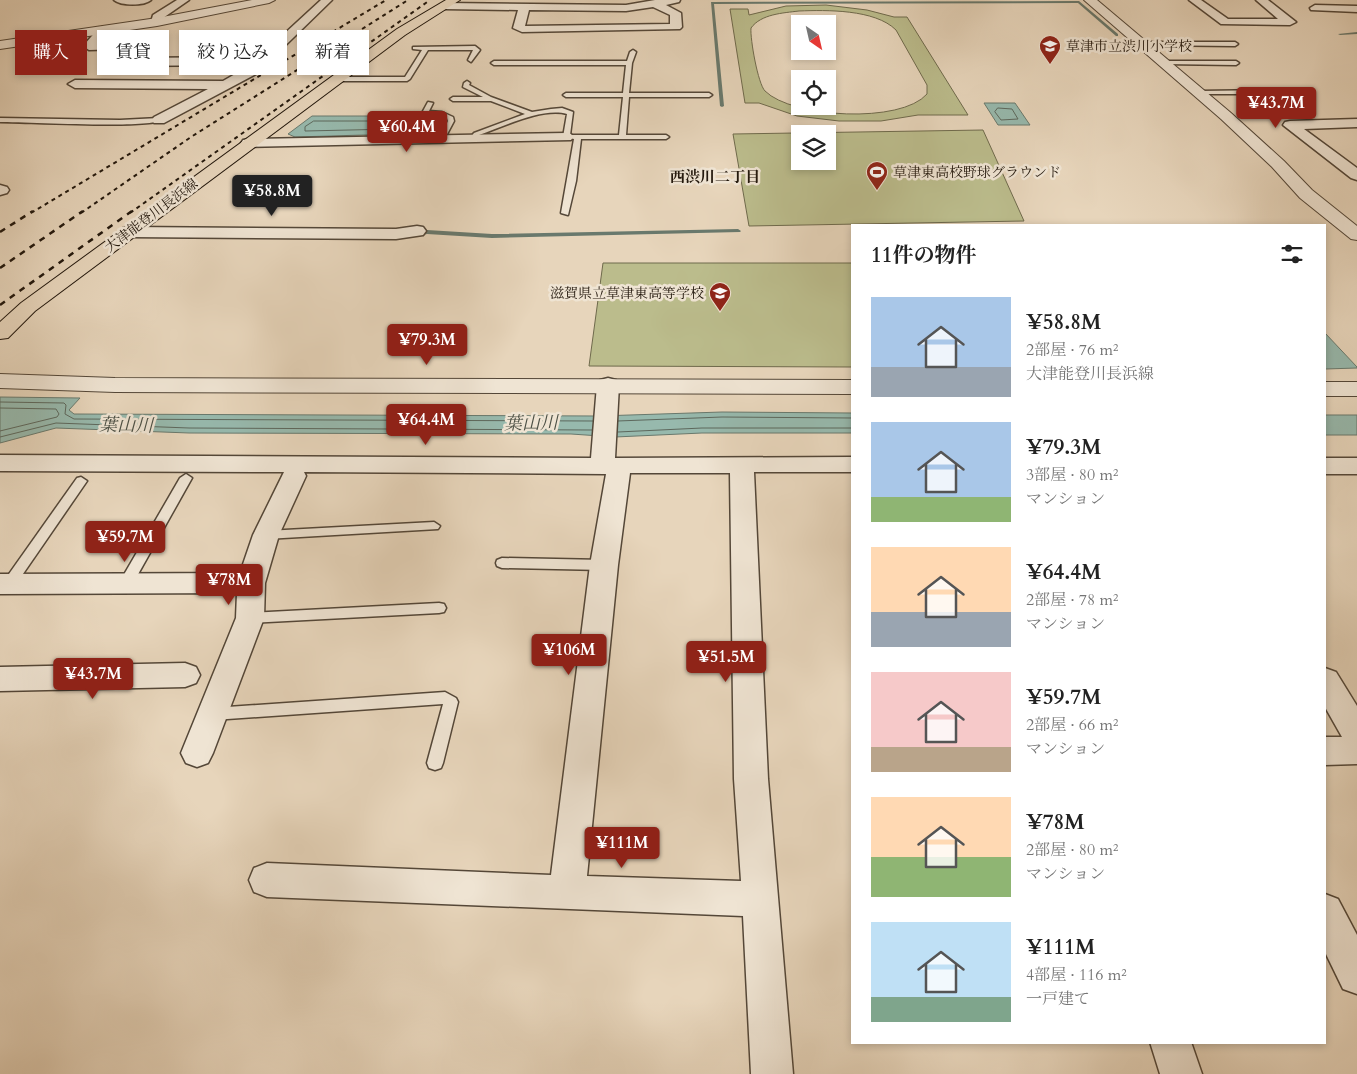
<!DOCTYPE html>
<html lang="ja">
<meta charset="utf-8">
<style>
:root{--surface:#fff;--page:#f2f2f2;--text:#222;--muted:#767676;--accent:#8f2418}
body{margin:0;font-family:Cardo,"Noto Serif JP",serif;background:var(--page);color:var(--text);height:100vh;display:flex;flex-direction:column;font-size:19px;white-space:nowrap}
*{box-sizing:border-box;margin:0}
p{font-size:16px;color:var(--muted)}
.icon{flex:none;width:28px;height:28px;fill:none;stroke:currentColor;stroke-width:2;stroke-linecap:round;stroke-linejoin:round}
.map{position:relative;flex:1;overflow:hidden}
.details{position:absolute;left:851px;top:224px;width:475px;height:820px;display:flex;flex-direction:column;background:var(--surface);border-radius:0px;box-shadow:0 2px 8px #0003}
.details>*{flex:none}
.banner{position:absolute;left:15px;top:30px;width:475px;height:45px;display:flex;gap:10px}
.needle{width:32px;rotate:146deg}
.tools{position:absolute;left:791px;top:15px;display:grid;gap:10px}
.tools a{display:grid;place-items:center;width:45px;height:45px;border-radius:0px;background:var(--surface);box-shadow:0 2px 8px #0003;font-size:25px}
.price{position:absolute;translate:-50% -42px;padding:0 11px;border-radius:5px;background:var(--accent);color:#fff;font-size:16px;line-height:32px;filter:drop-shadow(0 1px 2px #0008)}
.price::after{content:'';position:absolute;left:50%;top:30px;width:15px;height:11px;margin-left:-8px;background:inherit;clip-path:polygon(0 0,100% 0,50% 100%)}
.price.current{background:#222;color:#fff}
ul{padding:0;list-style:none}
li{display:flex;align-items:center;gap:15px;height:125px;padding:0 20px}
li span{display:grid;place-items:center;flex:none;width:140px;height:100px;border-radius:0px;color:#555}
li>.icon{margin-inline-start:auto}
span .icon{width:60px;height:60px;fill:#fffc;stroke-width:1}
li b{font-size:21px}
h2{display:flex;justify-content:space-between;align-items:center;height:60px;padding:0 20px;font-size:21px}
.chip{padding:0 18px;border-radius:0px;background:var(--surface);box-shadow:0 2px 8px #0003;font-size:18px;line-height:45px}
.chip.current{background:var(--accent);color:#fff}
.map>svg:first-child{display:block}
.green{fill:#bbbc8c;stroke:#6f6a4c;fill-rule:evenodd}
.water{fill:#97b9ad;stroke:#69796d}
.lines{fill:none;stroke-linecap:round;stroke-linejoin:round}
.shore{stroke:#5d685d;stroke-width:1}
.stream{fill:#69796d;fill-rule:evenodd}
.service-casing{stroke:#544738;stroke-width:3}
.minor-casing{stroke:#544738;stroke-width:3}
.tertiary-casing{stroke:#544738;stroke-width:2}
.primary-casing{stroke:#23180d;stroke-width:2}
.service{fill:#efe4d3;fill-rule:evenodd}
.minor{fill:#efe4d3;fill-rule:evenodd}
.tertiary{fill:#efe4d3;fill-rule:evenodd}
.primary{fill:#e7d5bb;fill-rule:evenodd}
.rail-far1{stroke:#23180d;stroke-width:2;stroke-dasharray:4 4;stroke-linecap:butt}
.rail{stroke:#23180d;stroke-width:2.5;stroke-dasharray:6 6;stroke-linecap:butt}
.labels{text-anchor:middle;stroke-width:5;stroke-linejoin:round;paint-order:stroke}
.far-poi-label{font-size:14px;fill:#23180d;stroke:#efe4d3;text-anchor:start}
.far-street-label{font-size:14px;fill:#23180d;stroke:#efe4d3}
.far-neighbourhood-label{font-size:15px;font-weight:bold;fill:#23180d;stroke:#efe4d3}
.water-label{font-size:18px;font-style:italic;fill:#4c5045;stroke:#efe4d3}
</style>
<div class="map">
<svg width="1357" height="1074" viewBox="0 0 1357 1074">
<rect width="100%" height="100%" fill="#e7d5bb"/>
<filter id="stains"><feTurbulence type="fractalNoise" baseFrequency=".004" numOctaves="4"/><feColorMatrix values="0 0 0 0 .2 0 0 0 0 .09 0 0 0 0 .02 0 0 0 .5 -.17"/></filter>
<radialGradient id="worn" r=".72"><stop offset=".6" stop-color="#630" stop-opacity="0"/><stop offset="1" stop-color="#630" stop-opacity=".3"/></radialGradient>
<g class="green">
<path d="M 826,5 L 867,10 L 894,17 L 907,17 L 968,115 L 918,115 L 881,121 L 839,121 L 797,116 L 759,103 L 745,103 L 730,9 L 748,9 L 749,15 L 786,6 ZM 799,11 C 826,10 875,9 896,30 L 927,85 L 927,94 C 901,124 792,118 765,91 C 758,84 750,39 751,28 C 761,14 783,13 799,11 Z"/>
<path d="M 983,130 L 1024,221 L 749,226 L 733,134 ZM 800,134 L 828,134 L 828,161 L 800,161 Z"/>
<path d="M 603,263 L 852,263 L 852,367 L 589,366 Z"/>
</g>
<g class="water">
<path d="M 984,103 L 1015,103 L 1030,125 L 998,125 Z"/>
<path d="M 312,116 L 395,116 L 400,119 L 403,131 L 398,134 L 295,137 L 288,134 Z"/>
<path d="M 1325,333 L 1357,367 L 1357,368 L 1325,369 Z"/>
<path d="M 0,397 L 80,398 L 69,410 L 74,414 L 599,416 L 722,412 L 852,413 L 852,433 L 702,433 L 615,437 L 571,434 L 189,433 L 56,428 L 0,443 Z"/>
<rect x="1325" y="415" width="32" height="20"/>
</g>
<g class="lines">
<g class="shore">
<path d="M 998,108 L 1012,109 L 1018,119 L 1001,120 L 995,112 Z"/>
<path d="M 314,121 L 393,121 L 397,127 L 394,129 L 305,131 L 305,127 Z"/>
<path d="M 0,402 L 64,403 L 66,405 L 65,414 L 74,419 L 593,421"/>
<path d="M 0,408 L 56,409 L 59,414 L 57,417 L 0,431"/>
<path d="M 618,421 L 722,417 L 852,418"/>
<path d="M 618,432 L 702,428 L 852,428"/>
<path d="M 0,437 L 56,423 L 189,428 L 592,430"/>
</g>
<g class="stream">
<path d="M 1079,1 L 1118,34 L 1118,36 L 1116,36 L 1078,3 L 714,4 L 724,106 L 722,107 L 720,106 L 711,2 Z"/>
<path d="M 1357,32 L 1357,34 L 1340,35 L 1338,34 Z"/>
<path d="M 738,229 L 741,231 L 740,232 L 492,238 L 427,234 L 415,237 L 412,235 L 427,230 L 492,234 Z"/>
</g>
<g class="service-casing">
<g id="service">
<path d="M 1142,42 L 1235,42 L 1238,44 L 1235,46 L 1140,45 Z"/>
<path d="M 475,46 L 480,50 L 471,62 L 468,60 L 473,50 L 428,50 L 410,79 L 407,81 L 336,81 L 333,79 L 336,77 L 405,77 L 422,50 L 413,49 L 413,47 Z"/>
<path d="M 633,50 L 636,52 L 632,63 L 629,93 L 709,93 L 712,95 L 709,97 L 629,97 L 626,135 L 666,135 L 669,137 L 666,139 L 581,139 L 576,181 L 568,215 L 561,213 L 574,139 L 563,137 L 567,114 C 542,107 503,127 479,135 L 474,139 L 471,137 L 474,133 L 525,114 L 491,101 L 453,101 L 450,99 L 453,97 L 483,97 L 463,87 L 464,83 L 467,81 L 470,83 L 469,85 L 491,97 L 532,112 L 551,109 L 562,108 L 573,112 L 570,135 L 619,135 L 623,97 L 566,97 L 563,95 L 566,93 L 623,93 L 626,65 L 494,65 L 491,63 L 494,61 L 627,61 L 630,52 Z"/>
<path d="M 1165,61 L 1236,61 L 1239,63 L 1236,65 L 1163,64 Z"/>
<path d="M 1200,91 L 1278,90 L 1281,92 L 1278,94 L 1198,94 L 1198,92 Z"/>
<path d="M 428,102 L 433,103 L 429,111 L 442,112 L 453,117 L 454,121 L 445,138 L 440,137 L 448,121 L 447,118 L 422,113 Z"/>
<path d="M 0,118 L 120,120 L 159,118 L 162,120 C 148,129 26,122 0,122 Z"/>
<path d="M 186,474 L 192,478 L 132,585 L 130,588 L 120,588 L 118,585 L 180,478 Z"/>
<path d="M 81,477 L 87,481 L 14,587 L 4,587 L 2,584 L 4,581 L 77,478 Z"/>
<path d="M 434,522 L 440,526 L 438,529 L 266,539 L 260,535 L 266,531 Z"/>
<path d="M 502,558 L 604,560 L 609,562 L 610,565 L 609,568 L 604,570 L 502,568 L 497,566 L 496,563 L 497,560 Z"/>
<path d="M 439,603 L 444,604 L 446,608 L 444,612 L 439,613 L 250,623 L 245,622 L 243,618 L 245,614 L 250,613 Z"/>
<path d="M 445,692 L 456,698 L 458,702 L 443,763 L 441,768 L 435,770 L 429,768 L 427,763 L 443,704 L 213,720 L 208,718 L 206,714 L 208,710 L 213,708 Z"/>
</g>
</g>
<g class="minor-casing">
<g id="minor">
<path d="M 114,0 L 151,0 C 144,6 121,6 114,0 Z"/>
<path d="M 177,0 L 189,0 L 163,18 L 161,24 L 153,24 L 151,22 L 153,15 Z"/>
<path d="M 321,0 L 332,0 L 256,74 L 164,123 L 154,123 L 152,120 L 154,117 L 208,89 L 75,88 L 68,84 L 75,80 L 223,81 L 251,65 L 112,66 L 106,62 L 121,49 L 89,50 L 83,46 L 99,28 L 103,27 L 109,30 L 99,42 L 139,41 L 145,45 L 125,58 L 259,57 Z"/>
<path d="M 655,0 L 680,0 L 679,2 L 666,5 L 681,13 L 682,27 L 680,29 L 522,32 L 513,28 L 518,10 L 444,9 L 439,6 L 444,3 L 626,5 ZM 653,7 L 670,15 L 670,24 L 525,26 L 529,10 L 626,11 Z"/>
<path d="M 1189,0 L 1201,0 L 1228,19 L 1278,19 L 1256,0 L 1268,0 L 1296,22 L 1290,25 L 1221,24 Z"/>
<path d="M 1315,5 L 1357,6 L 1357,12 L 1311,10 L 1310,8 Z"/>
<path d="M 1357,119 L 1357,127 L 1304,129 L 1357,168 L 1357,180 L 1351,178 L 1283,125 L 1285,122 L 1290,121 Z"/>
<path d="M 566,133 L 571,134 L 573,137 L 571,140 L 248,147 L 243,146 L 241,143 L 243,140 L 248,139 Z"/>
<path d="M 0,185 L 7,187 L 9,190 L 7,193 L 0,195 Z"/>
<path d="M 417,226 L 423,227 L 426,231 L 423,235 L 396,239 L 129,237 L 123,236 L 120,232 L 123,228 L 129,227 L 396,229 Z"/>
<path d="M 608,378 L 616,380 L 619,385 L 615,458 L 852,457 L 852,472 L 754,472 L 768,779 L 793,1074 L 751,1074 L 743,916 L 267,897 L 254,892 L 249,880 L 254,868 L 267,863 L 551,875 L 590,565 L 606,474 L 304,472 L 306,476 L 279,535 L 265,583 L 264,618 L 213,753 L 208,763 L 197,767 L 186,763 L 181,753 L 236,618 L 237,593 L 0,594 L 0,574 L 240,573 L 253,535 L 284,472 L 0,471 L 0,455 L 591,458 L 597,385 L 600,380 ZM 630,473 L 730,473 L 734,779 L 741,881 L 587,876 L 618,565 Z"/>
<rect x="1325" y="458" width="32" height="16"/>
<path d="M 185,663 L 196,667 L 200,675 L 196,683 L 185,687 L 0,691 L 0,667 Z"/>
<path d="M 1325,668 L 1336,672 L 1357,706 L 1357,764 L 1325,765 L 1325,737 L 1342,737 L 1325,707 Z"/>
<path d="M 1325,894 L 1338,899 L 1357,935 L 1357,994 L 1343,989 L 1325,952 Z"/>
<path d="M 1150,1042 L 1191,1042 L 1202,1074 L 1160,1074 Z"/>
</g>
</g>
<g class="tertiary-casing">
<g id="tertiary">
<path d="M 252,0 L 275,0 L 269,3 L 157,26 L 0,49 L 0,41 L 157,18 Z"/>
<path d="M 1084,0 L 1097,0 L 1231,113 L 1284,161 L 1312,190 L 1357,226 L 1357,240 L 1351,239 L 1300,198 L 1272,167 L 1221,119 Z"/>
<path d="M 0,374 L 115,378 L 852,380 L 852,394 L 115,392 L 0,388 Z"/>
<rect x="1325" y="382" width="32" height="14"/>
</g>
</g>
<g class="primary-casing">
<path id="primary" d="M 446,0 L 460,0 L 405,35 L 35,311 L 8,338 L 0,339 L 0,322 L 21,303 L 397,29 Z"/>
</g>
<use href="#service" class="service"/>
<use href="#minor" class="minor"/>
<use href="#tertiary" class="tertiary"/>
<use href="#primary" class="primary"/>
<g class="rail-far1">
<path d="M 31,213 L 386,0"/>
<path d="M 81,213 L 191,137 L 408,0"/>
<path d="M 130,213 L 430,0"/>
</g>
<g class="rail">
<path d="M 0,232 L 33,211"/>
<path d="M 0,268 L 83,211"/>
<path d="M 0,305 L 132,211"/>
</g>
</g>
<defs>
<g id="school-pin" transform="scale(1.125)"><path d="M0 17L-7.5 6A9.5 9.5 0 1 1 7.5 6Z" fill="#8f2418" stroke="#efe4d3"/><path d="M0-5L7-2L0 1L-7-2ZM-4 1L0 2.5L4 1V4Q0 6-4 4Z" fill="#fff"/></g>
<g id="stadium-pin" transform="scale(1.125)"><path d="M0 17L-7.5 6A9.5 9.5 0 1 1 7.5 6Z" fill="#8f2418" stroke="#efe4d3"/><path d="M0-5a6.5 5 0 1 0 0 10a6.5 5 0 1 0 0-10ZM-3.5-1.8h7v3.6h-7Z" fill="#fff"/></g>
</defs>
<g fill-rule="evenodd">
<use href="#school-pin" x="1050" y="46"/>
<use href="#stadium-pin" x="877" y="172"/>
<use href="#school-pin" x="720" y="293"/>
</g>
<g class="labels">
<g class="far-poi-label">
<text x="1066" y="51">草津市立渋川小学校</text>
<text x="893" y="177">草津東高校野球グラウンド</text>
<text x="704" y="298" text-anchor="end">滋賀県立草津東高等学校</text>
</g>
<g class="far-street-label">
<text transform="translate(151 215) rotate(-37)" y="5">大津能登川長浜線</text>
</g>
<g class="far-neighbourhood-label">
<text x="715" y="182">西渋川二丁目</text>
</g>
<g class="water-label">
<text transform="translate(531 423) rotate(-1)" y="6">葉山川</text>
<text transform="translate(126 425) rotate(1)" y="6">葉山川</text>
</g>
</g>
<rect width="100%" height="100%" filter="url(#stains)"/>
<rect width="100%" height="100%" fill="url(#worn)"/>
</svg>
<div class="tools">
<a><svg class="needle" viewBox="-14 -14 28 28"><path d="M0-13l5 13h-10z" fill="#e53935"/><path d="M0 13l5-13h-10z" fill="#767676"/></svg></a>
<a><svg class="icon" aria-label="locate" viewBox="0 0 24 24"><circle cx="12" cy="12" r="6"/><path d="M12 2v4M12 18v4M2 12h4M18 12h4"/></svg></a>
<a><svg class="icon" aria-label="layers" viewBox="0 0 24 24"><path d="M12 4l9 5-9 5-9-5zM3 14l9 5 9-5"/></svg></a>
</div>
<b class="price" style="left:1276px;top:129px">¥43.7M</b>
<b class="price" style="left:407px;top:153px">¥60.4M</b>
<b class="price current" style="left:272px;top:217px">¥58.8M</b>
<b class="price" style="left:427px;top:366px">¥79.3M</b>
<b class="price" style="left:426px;top:446px">¥64.4M</b>
<b class="price" style="left:125px;top:563px">¥59.7M</b>
<b class="price" style="left:229px;top:606px">¥78M</b>
<b class="price" style="left:569px;top:676px">¥106M</b>
<b class="price" style="left:726px;top:683px">¥51.5M</b>
<b class="price" style="left:93px;top:700px">¥43.7M</b>
<b class="price" style="left:622px;top:869px">¥111M</b>
<div class="banner">
<a class="chip current">購入</a>
<a class="chip">賃貸</a>
<a class="chip">絞り込み</a>
<a class="chip">新着</a>
</div>
<section class="details">
<h2>11件の物件<svg class="icon" aria-label="filters" viewBox="0 0 24 24"><path d="M4 7h16M4 17h16"/><circle cx="9" cy="7" r="2"/><circle cx="15" cy="17" r="2"/></svg></h2>
<ul>
<li><span style="background:linear-gradient(#a9c7e8 70%,#9aa5b1 0)"><svg class="icon" aria-label="home" viewBox="0 0 24 24"><path d="M3 11l9-7 9 7M6 9v11h12V9"/></svg></span><div><b>¥58.8M</b><p>2部屋 · 76 m²</p><p>大津能登川長浜線</p></div></li>
<li><span style="background:linear-gradient(#a9c7e8 75%,#8fb573 0)"><svg class="icon" aria-label="home" viewBox="0 0 24 24"><path d="M3 11l9-7 9 7M6 9v11h12V9"/></svg></span><div><b>¥79.3M</b><p>3部屋 · 80 m²</p><p>マンション</p></div></li>
<li><span style="background:linear-gradient(#ffd9b3 65%,#9aa5b1 0)"><svg class="icon" aria-label="home" viewBox="0 0 24 24"><path d="M3 11l9-7 9 7M6 9v11h12V9"/></svg></span><div><b>¥64.4M</b><p>2部屋 · 78 m²</p><p>マンション</p></div></li>
<li><span style="background:linear-gradient(#f6c9c9 75%,#b9a48a 0)"><svg class="icon" aria-label="home" viewBox="0 0 24 24"><path d="M3 11l9-7 9 7M6 9v11h12V9"/></svg></span><div><b>¥59.7M</b><p>2部屋 · 66 m²</p><p>マンション</p></div></li>
<li><span style="background:linear-gradient(#ffd9b3 60%,#8fb573 0)"><svg class="icon" aria-label="home" viewBox="0 0 24 24"><path d="M3 11l9-7 9 7M6 9v11h12V9"/></svg></span><div><b>¥78M</b><p>2部屋 · 80 m²</p><p>マンション</p></div></li>
<li><span style="background:linear-gradient(#bfe0f5 75%,#7fa58c 0)"><svg class="icon" aria-label="home" viewBox="0 0 24 24"><path d="M3 11l9-7 9 7M6 9v11h12V9"/></svg></span><div><b>¥111M</b><p>4部屋 · 116 m²</p><p>一戸建て</p></div></li>
</ul>
</section>
</div>
